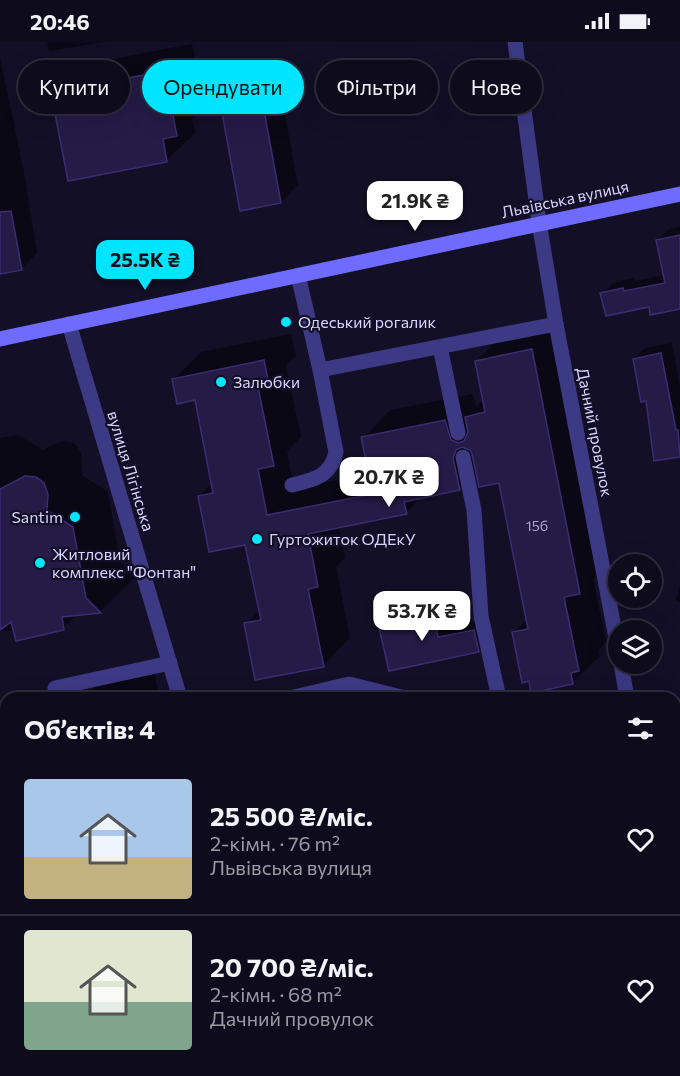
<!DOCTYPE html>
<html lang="uk">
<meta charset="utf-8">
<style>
:root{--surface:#0e0b1c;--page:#171425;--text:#f1f3f6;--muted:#9b9ba3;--line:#2e2b3b;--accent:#00e5ff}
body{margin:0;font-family:Commissioner,sans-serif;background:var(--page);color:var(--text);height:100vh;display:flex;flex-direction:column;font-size:22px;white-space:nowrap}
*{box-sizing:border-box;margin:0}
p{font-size:20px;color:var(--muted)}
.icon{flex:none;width:33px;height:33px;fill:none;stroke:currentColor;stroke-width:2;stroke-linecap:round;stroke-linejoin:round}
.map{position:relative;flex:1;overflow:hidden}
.panel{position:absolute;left:0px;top:650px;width:681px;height:386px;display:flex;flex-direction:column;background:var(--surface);border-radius:18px 18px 0 0;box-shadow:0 6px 24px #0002,0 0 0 2px var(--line)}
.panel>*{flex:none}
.hud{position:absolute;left:18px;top:18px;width:645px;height:54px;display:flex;gap:12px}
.fabs{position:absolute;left:608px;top:512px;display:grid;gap:12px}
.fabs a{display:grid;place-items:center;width:54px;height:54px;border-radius:50%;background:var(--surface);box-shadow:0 6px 24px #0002,0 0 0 2px var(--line);font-size:30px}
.price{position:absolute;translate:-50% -51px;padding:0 14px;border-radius:12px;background:#fff;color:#222;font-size:20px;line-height:39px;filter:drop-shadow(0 2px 3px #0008)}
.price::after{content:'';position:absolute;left:50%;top:36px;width:18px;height:14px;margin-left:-9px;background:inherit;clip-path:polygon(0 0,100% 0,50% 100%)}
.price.active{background:var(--accent);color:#111}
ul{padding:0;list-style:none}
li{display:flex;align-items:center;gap:18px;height:150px;padding:0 24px}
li+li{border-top:2px solid var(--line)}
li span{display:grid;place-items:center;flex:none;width:168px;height:120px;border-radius:6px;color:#555}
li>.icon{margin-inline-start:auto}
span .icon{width:72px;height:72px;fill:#fffc;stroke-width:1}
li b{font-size:26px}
h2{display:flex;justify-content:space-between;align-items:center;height:72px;padding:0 24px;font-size:26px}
.chip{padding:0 21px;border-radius:27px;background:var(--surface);box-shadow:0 6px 24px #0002,0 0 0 2px var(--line);font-size:21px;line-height:54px}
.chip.active{background:var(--accent);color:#111}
.status{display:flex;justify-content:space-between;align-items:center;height:42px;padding:0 30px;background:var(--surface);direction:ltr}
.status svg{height:16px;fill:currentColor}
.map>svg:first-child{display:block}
.shadow{fill:#0007}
.building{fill:#241b47;stroke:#3b2d73;stroke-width:1.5}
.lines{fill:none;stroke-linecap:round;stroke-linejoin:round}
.lane{stroke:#3d3a85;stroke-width:15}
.street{stroke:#3d3a85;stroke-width:15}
.secondary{stroke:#6f6bff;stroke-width:15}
.poi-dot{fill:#00e5ff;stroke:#130f26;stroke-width:2}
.labels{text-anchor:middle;stroke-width:4.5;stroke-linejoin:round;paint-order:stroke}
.number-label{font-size:14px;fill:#aca6d1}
.street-label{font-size:16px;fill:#d9d4ff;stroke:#130f26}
.poi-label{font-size:16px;fill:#d9d4ff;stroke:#130f26;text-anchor:start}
</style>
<div class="status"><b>20:46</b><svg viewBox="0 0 49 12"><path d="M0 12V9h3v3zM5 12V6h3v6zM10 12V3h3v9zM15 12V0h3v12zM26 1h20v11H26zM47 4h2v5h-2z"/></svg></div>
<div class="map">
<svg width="680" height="1034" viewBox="0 0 680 1034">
<rect width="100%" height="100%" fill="#130f26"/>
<g class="shadow">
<path d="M 47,0 L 104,0 L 49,9 Z"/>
<path d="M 192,2 L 204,65 L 192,77 L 195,91 L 166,119 L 53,51 L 81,23 Z"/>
<path d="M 0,16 L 24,130 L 37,211 L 21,227 L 0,230 Z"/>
<path d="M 276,25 L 298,143 L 281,160 L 219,49 L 237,32 Z"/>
<path d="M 680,185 L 680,266 L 650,263 L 602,252 L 613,241 L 634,236 L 635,239 L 665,233 L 658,198 L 669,187 Z"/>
<path d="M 559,281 L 607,523 L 593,537 L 606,600 L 599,608 L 600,614 L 572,641 L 514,590 L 528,577 L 500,439 L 477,429 L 459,447 L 422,454 L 406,471 L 339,484 L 345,516 L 336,525 L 350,596 L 323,624 L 246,582 L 260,568 L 247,501 L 199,454 L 213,441 L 196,356 L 173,338 L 201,310 L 291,292 L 296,314 L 286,324 L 301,395 L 287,409 L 294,447 L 370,431 L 363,396 L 390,368 L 473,352 L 476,365 L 484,357 L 476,319 L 504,292 Z"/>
<path d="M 672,301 L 680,344 L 680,414 L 655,417 L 647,357 L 634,317 L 645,306 Z"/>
<path d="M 18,393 L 43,408 L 56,401 L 66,399 L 75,402 L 81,411 L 82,433 L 108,450 L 120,520 L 135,535 L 101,569 L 78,572 L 63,586 L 0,589 L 0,396 Z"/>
<path d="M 680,544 L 680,560 L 676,558 Z"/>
<path d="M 444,559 L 450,584 L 486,577 L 490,597 L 478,609 L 380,582 L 392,570 Z"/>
<path d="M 153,625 L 160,656 L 84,656 L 105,635 Z"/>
<path d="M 6,854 L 6,962 L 0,963 L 0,855 Z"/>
<path d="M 6,1026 L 6,1029 L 44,1029 L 47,1034 L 0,1034 L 0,1029 Z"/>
<path d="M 131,1029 L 207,1029 L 200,1032 L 201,1034 L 133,1034 Z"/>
<path d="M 574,1029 L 608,1029 L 603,1034 L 588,1034 Z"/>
</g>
<g class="building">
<path d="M 164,29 L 177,94 L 163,97 L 167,120 L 68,139 L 51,51 Z"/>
<path d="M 259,41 L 281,161 L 240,169 L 218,49 Z"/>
<path d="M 11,169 L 22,228 L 0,232 L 0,170 Z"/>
<path d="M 680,193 L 680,267 L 650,273 L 649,265 L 606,274 L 600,251 L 623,246 L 624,249 L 665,241 L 656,198 Z"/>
<path d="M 532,307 L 580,552 L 564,555 L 579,629 L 571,631 L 573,642 L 531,651 L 529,639 L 522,641 L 512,590 L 528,587 L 499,441 L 479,445 L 472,412 L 470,408 L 462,405 L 456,408 L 453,416 L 460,448 L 404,460 L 407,472 L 308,492 L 318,545 L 308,547 L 324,625 L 255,638 L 244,581 L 261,578 L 245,503 L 209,510 L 198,454 L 213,451 L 195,358 L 177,362 L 172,337 L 264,318 L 269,343 L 258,345 L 274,424 L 258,427 L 267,473 L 373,452 L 361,395 L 445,378 L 451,398 L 459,401 L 464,399 L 468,390 L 465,375 L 485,370 L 475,319 Z"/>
<path d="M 661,311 L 676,388 L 678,388 L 680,415 L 654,419 L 646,359 L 641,360 L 633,317 Z"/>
<path d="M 25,434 L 36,435 L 44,441 L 48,452 L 47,468 L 73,485 L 86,556 L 101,571 L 62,575 L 64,588 L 16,599 L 11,580 L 0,588 L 0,447 Z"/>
<path d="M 433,570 L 438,595 L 474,588 L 479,610 L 389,629 L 378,581 Z"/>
</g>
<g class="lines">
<g class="lane">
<path d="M 440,305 L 458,391"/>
<path d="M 320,328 L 556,282"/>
<path d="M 463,415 L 474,468 L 481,574 L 499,656"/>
<path d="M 292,443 C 314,438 331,434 336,410 L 320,328 L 298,233"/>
<path d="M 55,646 L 170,621"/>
<path d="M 290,656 L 349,642 L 405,656"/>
<path d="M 0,865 L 6,864"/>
</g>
<g class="street">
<path d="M 515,0 L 539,180 L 556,282 L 618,606"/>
<path d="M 69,282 L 180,656"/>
<path d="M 621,621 L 627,656"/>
<path d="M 675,733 L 680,735"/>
<path d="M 675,778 L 680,765"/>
<path d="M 0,1022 L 6,1020"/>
<path d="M 291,1029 L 292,1034"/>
<path d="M 649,1029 L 653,1034"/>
</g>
<path class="secondary" d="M 0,297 L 680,152"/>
</g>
<g class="poi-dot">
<circle cx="286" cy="280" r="6"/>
<circle cx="221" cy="340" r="6"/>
<circle cx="75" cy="475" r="6"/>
<circle cx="257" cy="497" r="6"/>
<circle cx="40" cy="521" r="6"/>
</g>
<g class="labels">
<g class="number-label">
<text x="537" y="489">15б</text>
</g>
<g class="street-label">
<text transform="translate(565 157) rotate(-12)" y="6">Львівська вулиця</text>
<text transform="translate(595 390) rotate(79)" y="6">Дачний провулок</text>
<text transform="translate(131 429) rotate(73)" y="6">вулиця Лігінська</text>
</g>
<g class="poi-label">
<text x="298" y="286">Одеський рогалик</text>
<text x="233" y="346">Залюбки</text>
<text x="63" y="481" text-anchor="end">Santim</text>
<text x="269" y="503">Гуртожиток ОДЕкУ</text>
<text x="52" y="518">Житловий<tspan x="52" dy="18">комплекс "Фонтан"</tspan></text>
</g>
</g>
</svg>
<div class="fabs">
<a><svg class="icon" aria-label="locate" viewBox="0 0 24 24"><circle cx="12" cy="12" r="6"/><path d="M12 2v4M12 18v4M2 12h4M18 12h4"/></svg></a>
<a><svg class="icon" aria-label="layers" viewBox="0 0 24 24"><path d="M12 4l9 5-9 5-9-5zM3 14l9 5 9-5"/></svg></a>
</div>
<b class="price" style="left:415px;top:190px">21.9K ₴</b>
<b class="price active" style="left:145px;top:249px">25.5K ₴</b>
<b class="price" style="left:389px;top:466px">20.7K ₴</b>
<b class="price" style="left:422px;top:600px">53.7K ₴</b>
<div class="hud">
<a class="chip">Купити</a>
<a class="chip active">Орендувати</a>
<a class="chip">Фільтри</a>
<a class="chip">Нове</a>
</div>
<section class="panel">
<h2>Об’єктів: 4<svg class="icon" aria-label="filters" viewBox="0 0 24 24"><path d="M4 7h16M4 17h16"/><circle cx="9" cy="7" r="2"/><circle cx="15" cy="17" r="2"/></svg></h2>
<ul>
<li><span style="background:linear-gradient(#a9c7e8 65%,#c2b280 0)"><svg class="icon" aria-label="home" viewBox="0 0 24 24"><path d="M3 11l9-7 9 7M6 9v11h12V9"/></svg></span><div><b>25 500 ₴/міс.</b><p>2-кімн. · 76 m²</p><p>Львівська вулиця</p></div><svg class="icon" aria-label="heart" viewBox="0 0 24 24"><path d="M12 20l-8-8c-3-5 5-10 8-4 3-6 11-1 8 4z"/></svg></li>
<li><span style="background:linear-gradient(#dfe7d0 60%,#7fa58c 0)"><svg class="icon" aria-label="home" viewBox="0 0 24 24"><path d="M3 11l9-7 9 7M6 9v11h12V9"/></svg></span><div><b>20 700 ₴/міс.</b><p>2-кімн. · 68 m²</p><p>Дачний провулок</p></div><svg class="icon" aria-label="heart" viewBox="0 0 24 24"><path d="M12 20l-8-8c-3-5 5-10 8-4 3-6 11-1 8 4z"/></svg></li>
</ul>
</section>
</div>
